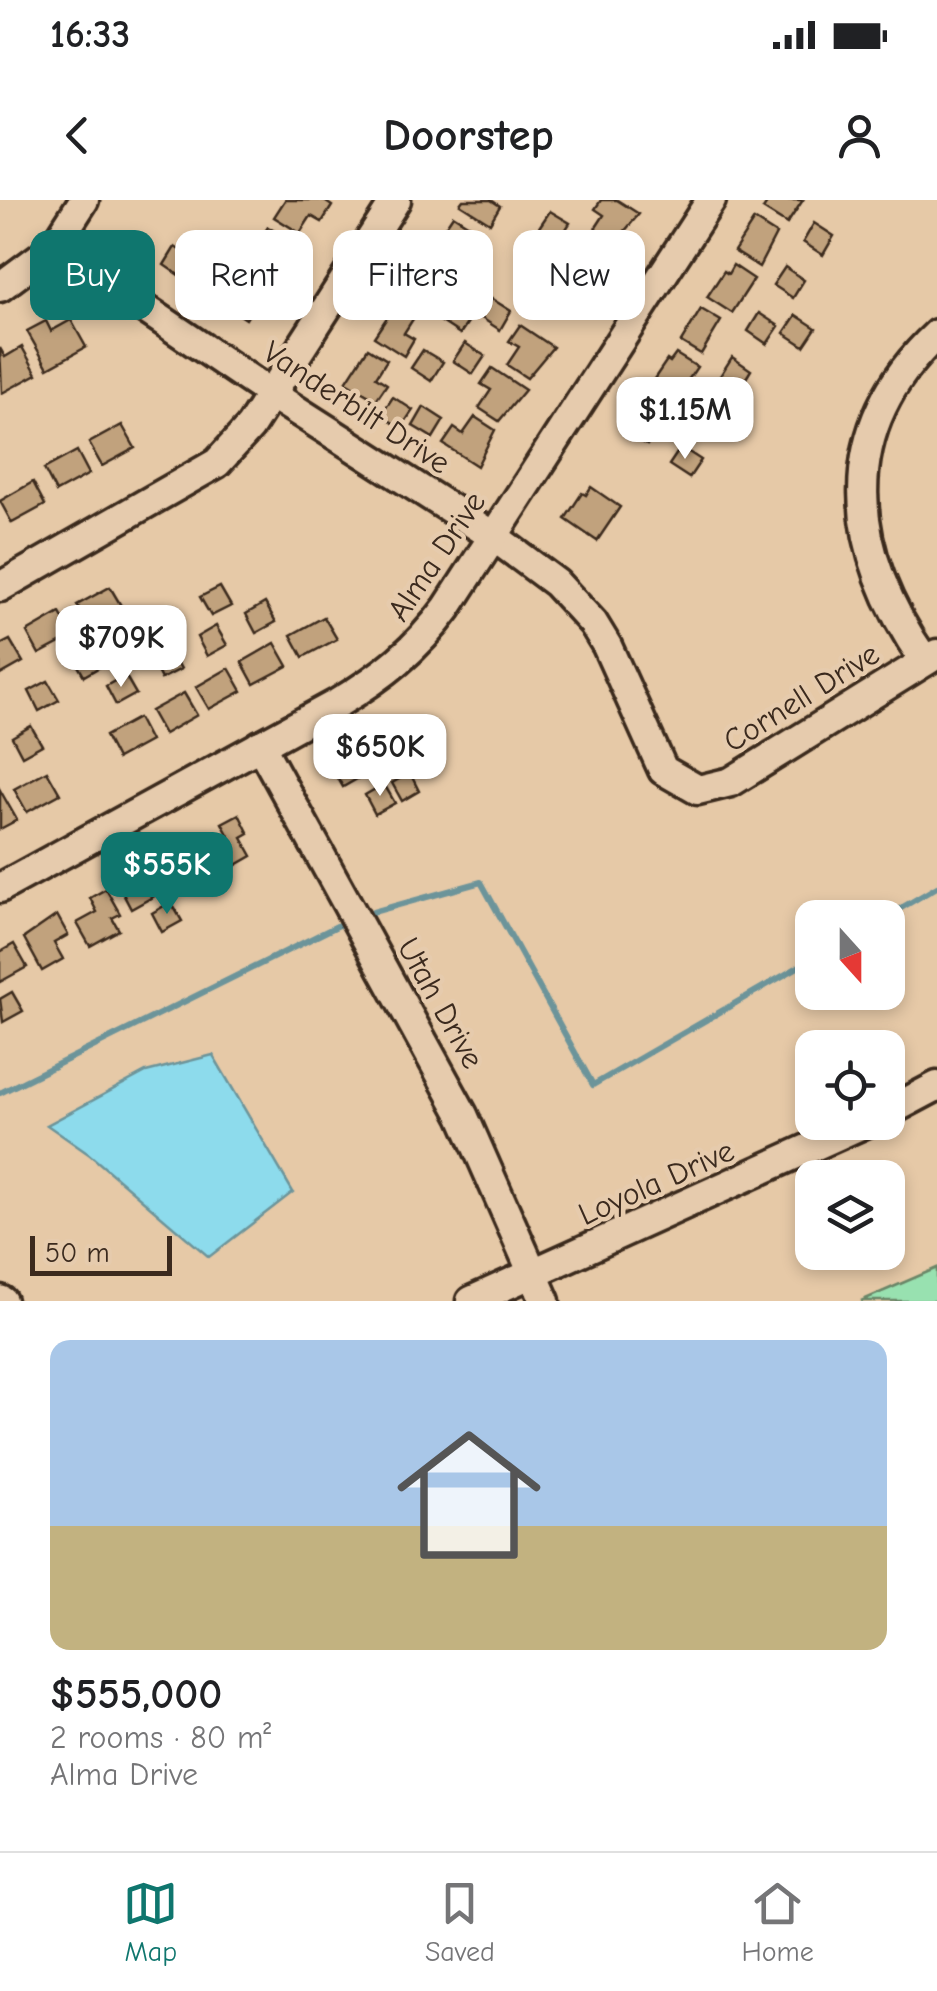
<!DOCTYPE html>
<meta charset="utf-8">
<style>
:root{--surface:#fff;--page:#f2f2f2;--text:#202124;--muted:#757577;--line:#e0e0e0;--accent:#0f766e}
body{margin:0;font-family:"Comic Neue",sans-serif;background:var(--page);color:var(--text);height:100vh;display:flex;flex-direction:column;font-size:38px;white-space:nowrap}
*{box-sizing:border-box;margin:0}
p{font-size:32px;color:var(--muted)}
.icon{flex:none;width:55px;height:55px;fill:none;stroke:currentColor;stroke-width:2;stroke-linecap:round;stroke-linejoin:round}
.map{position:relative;height:1101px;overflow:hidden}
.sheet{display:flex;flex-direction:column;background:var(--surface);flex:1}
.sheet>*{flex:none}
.banner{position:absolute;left:30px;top:30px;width:878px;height:90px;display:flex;gap:20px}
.needle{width:65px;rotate:159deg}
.fabs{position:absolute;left:795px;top:700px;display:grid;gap:20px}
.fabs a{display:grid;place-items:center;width:110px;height:110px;border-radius:20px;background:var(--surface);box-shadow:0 5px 15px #0003;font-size:50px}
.scale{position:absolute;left:30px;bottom:25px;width:142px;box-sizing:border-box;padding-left:10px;border:5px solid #3b2a1e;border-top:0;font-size:28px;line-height:35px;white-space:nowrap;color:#3b2a1e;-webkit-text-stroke:8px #e6cbad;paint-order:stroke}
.price{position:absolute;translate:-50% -85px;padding:0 22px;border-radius:20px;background:#fff;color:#222;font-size:32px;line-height:65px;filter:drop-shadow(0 2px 5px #0008)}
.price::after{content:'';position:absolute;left:50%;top:60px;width:30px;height:22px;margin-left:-15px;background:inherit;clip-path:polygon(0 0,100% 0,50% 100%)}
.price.current{background:var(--accent);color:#fff}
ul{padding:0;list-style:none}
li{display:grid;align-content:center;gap:20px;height:530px;padding:0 50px}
li span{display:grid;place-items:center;height:310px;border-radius:20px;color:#555}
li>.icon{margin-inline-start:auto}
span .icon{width:180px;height:180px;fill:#fffc;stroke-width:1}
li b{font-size:42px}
.chip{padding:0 35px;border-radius:20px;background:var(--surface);box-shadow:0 5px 15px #0003;font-size:35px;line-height:90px}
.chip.current{background:var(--accent);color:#fff}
.status{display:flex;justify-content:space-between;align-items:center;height:70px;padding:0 50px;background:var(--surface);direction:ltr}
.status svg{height:28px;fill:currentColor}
header{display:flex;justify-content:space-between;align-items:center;height:130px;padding:0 50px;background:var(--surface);font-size:45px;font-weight:600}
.tab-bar{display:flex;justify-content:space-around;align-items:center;height:140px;border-top:2px solid var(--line);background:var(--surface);font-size:28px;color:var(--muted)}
.tab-bar a{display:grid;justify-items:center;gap:5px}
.tab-bar .current{color:var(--accent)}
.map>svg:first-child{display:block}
.green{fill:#98e1b0;stroke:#6a8667;stroke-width:2.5}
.water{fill:#8ddbec;stroke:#6c949a;stroke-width:2.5}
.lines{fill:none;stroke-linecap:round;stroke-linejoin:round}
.stream{stroke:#6c949a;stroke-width:6}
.building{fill:#c1a27d;stroke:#3b2a1e;stroke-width:2.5}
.minor-casing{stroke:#3b2a1e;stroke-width:35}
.minor{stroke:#e6cbad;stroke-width:28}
.labels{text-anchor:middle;stroke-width:9;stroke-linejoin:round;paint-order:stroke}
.street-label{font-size:32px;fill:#3b2a1e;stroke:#e6cbad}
</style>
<div class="status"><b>16:33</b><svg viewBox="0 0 49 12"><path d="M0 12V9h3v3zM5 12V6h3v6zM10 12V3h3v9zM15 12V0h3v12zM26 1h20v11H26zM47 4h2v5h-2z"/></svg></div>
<header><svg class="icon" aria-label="back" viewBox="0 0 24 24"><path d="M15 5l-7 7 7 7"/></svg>Doorstep<svg class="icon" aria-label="person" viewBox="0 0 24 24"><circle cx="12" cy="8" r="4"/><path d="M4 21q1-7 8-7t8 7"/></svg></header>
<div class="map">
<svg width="937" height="1101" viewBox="0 0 937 1101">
<rect width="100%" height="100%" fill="#e6c9a7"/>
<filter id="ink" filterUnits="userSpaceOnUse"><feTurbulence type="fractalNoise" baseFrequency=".01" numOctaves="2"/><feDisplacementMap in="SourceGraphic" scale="20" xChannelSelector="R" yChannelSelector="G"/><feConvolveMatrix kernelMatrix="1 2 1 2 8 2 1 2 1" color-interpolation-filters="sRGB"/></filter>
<g filter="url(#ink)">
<path class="green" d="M 937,1068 L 937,1101 L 861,1101 Z"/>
<path class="water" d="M 213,855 L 293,992 L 209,1057 L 90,955 L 47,925 L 146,872 Z"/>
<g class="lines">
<g class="stream">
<path d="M 373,712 L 481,682 L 593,885 L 812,759"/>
<path d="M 884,718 L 937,687"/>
<path d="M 0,893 L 341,724"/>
</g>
</g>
<g class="building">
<path d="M 285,0 L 323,0 L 332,6 L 322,22 L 311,16 L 300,33 L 274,17 Z"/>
<path d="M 463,0 L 491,0 L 500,6 L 490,23 L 460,4 Z"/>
<path d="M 601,0 L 617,0 L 639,14 L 613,45 L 593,32 L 604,15 L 595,9 Z"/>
<path d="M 769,0 L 803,0 L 787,24 L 763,9 Z"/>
<path d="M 550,11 L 570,23 L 558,42 L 538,29 Z"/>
<path d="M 453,15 L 472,27 L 461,44 L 471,51 L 460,67 L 431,48 Z"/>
<path d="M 754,20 L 776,34 L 759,67 L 734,51 Z"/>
<path d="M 814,23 L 834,36 L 823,55 L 803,42 Z"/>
<path d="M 268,27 L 304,49 L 293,66 L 283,60 L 272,77 L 246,61 Z"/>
<path d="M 577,37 L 610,59 L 584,89 L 564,76 L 576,59 L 566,53 Z"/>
<path d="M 175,47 L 195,60 L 183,78 L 164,65 Z"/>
<path d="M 425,59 L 444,72 L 433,89 L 443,95 L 432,112 L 403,93 Z"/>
<path d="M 733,65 L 754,79 L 732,113 L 707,97 L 724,71 L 728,74 Z"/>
<path d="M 785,67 L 804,80 L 793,98 L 773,85 Z"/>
<path d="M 242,68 L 278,91 L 267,108 L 257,101 L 246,119 L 220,102 Z"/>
<path d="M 492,99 L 511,111 L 500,130 L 480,117 Z"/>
<path d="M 452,103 L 472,116 L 460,134 L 440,121 Z"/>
<path d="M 396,104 L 415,116 L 404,133 L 414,139 L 404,156 L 374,137 Z"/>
<path d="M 701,109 L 721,121 L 701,154 L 681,142 Z"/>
<path d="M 759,113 L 779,126 L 767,144 L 748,131 Z"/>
<path d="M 796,115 L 816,128 L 804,146 L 784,133 Z"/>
<path d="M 71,120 L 86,147 L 48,168 L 27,131 L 46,121 L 51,131 Z"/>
<path d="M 520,125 L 553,147 L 527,178 L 507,165 L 519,147 L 509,141 Z"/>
<path d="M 465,143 L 485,156 L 473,174 L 453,161 Z"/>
<path d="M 22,147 L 37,174 L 2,193 L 0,148 L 5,157 Z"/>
<path d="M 368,148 L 387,160 L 376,177 L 387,184 L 376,200 L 346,182 Z"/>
<path d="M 423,150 L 443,162 L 431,181 L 411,168 Z"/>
<path d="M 676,154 L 697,167 L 674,201 L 650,185 L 667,160 L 670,162 Z"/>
<path d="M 732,157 L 751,170 L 740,188 L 720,176 Z"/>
<path d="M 492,168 L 525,190 L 499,221 L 479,208 L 491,190 L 481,184 Z"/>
<path d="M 393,197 L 413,210 L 401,228 L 381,215 Z"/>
<path d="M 649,198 L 669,211 L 647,245 L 623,230 L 640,204 L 644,206 Z"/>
<path d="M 703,203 L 723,216 L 711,234 L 691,221 Z"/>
<path d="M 424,207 L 444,220 L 433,238 L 413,226 Z"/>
<path d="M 475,217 L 495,230 L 477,266 L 443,244 L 454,228 L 463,234 Z"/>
<path d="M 122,225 L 135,248 L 102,266 L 89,243 Z"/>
<path d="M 681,247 L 701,260 L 689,278 L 669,265 Z"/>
<path d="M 77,251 L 89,274 L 56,292 L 44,269 Z"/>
<path d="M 33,282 L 45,305 L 12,323 L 0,301 Z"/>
<path d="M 591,287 L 620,307 L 597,341 L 565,319 L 582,293 L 586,295 Z"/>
<path d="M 110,387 L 123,409 L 90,427 L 77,405 Z"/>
<path d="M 220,387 L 231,406 L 211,416 L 200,397 Z"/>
<path d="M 265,403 L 276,422 L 256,433 L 246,414 Z"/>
<path d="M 60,413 L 73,436 L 39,454 L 27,432 Z"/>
<path d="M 170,413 L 180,432 L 160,443 L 150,424 Z"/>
<path d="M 324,417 L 337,439 L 303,457 L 291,435 Z"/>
<path d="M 216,426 L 227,445 L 207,456 L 197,437 Z"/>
<path d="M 10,440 L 23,462 L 0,475 L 0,445 Z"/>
<path d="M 275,443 L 288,466 L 254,484 L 242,462 Z"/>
<path d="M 92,446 L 103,465 L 84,476 L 73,457 Z"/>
<path d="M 170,449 L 181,469 L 161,479 L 151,460 Z"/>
<path d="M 229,468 L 242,491 L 209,509 L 196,487 Z"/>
<path d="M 125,475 L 136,494 L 116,505 L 106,486 Z"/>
<path d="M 48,481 L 59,500 L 39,511 L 29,491 Z"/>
<path d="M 184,493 L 197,515 L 164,534 L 151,511 Z"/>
<path d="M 138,518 L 150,541 L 117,559 L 105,536 Z"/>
<path d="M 413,524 L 426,546 L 393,564 L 380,542 Z"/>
<path d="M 31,526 L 42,545 L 22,556 L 12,537 Z"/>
<path d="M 363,546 L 376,568 L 343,587 L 330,564 Z"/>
<path d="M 47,571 L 60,594 L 27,612 L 14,589 Z"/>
<path d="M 410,573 L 419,591 L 402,601 L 392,583 Z"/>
<path d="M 384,584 L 395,603 L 375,614 L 365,595 Z"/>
<path d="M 0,590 L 17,620 L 0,629 Z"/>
<path d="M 239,614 L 249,634 L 242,638 L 252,656 L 224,672 L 211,648 L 230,638 L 222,623 Z"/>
<path d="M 196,638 L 206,657 L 192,665 L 202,682 L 181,694 L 161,657 Z"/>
<path d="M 152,668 L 165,690 L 131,709 L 119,686 Z"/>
<path d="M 106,689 L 120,714 L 112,718 L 119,730 L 90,746 L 77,723 L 97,712 L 90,698 Z"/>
<path d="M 171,702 L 182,721 L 162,732 L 152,713 Z"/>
<path d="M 57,715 L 68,735 L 54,743 L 63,759 L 42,771 L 24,738 Z"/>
<path d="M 14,744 L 27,767 L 0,782 L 0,752 Z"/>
<path d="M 12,792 L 23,811 L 3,822 L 0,799 Z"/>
</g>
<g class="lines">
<g class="minor-casing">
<g id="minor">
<path d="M 54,47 L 271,194 L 493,336 L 556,383 L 593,423 L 607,446 L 663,570 L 698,590 L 731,582 L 937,454"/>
<path d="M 0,87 L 54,47 L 84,0"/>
<path d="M 0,387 L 217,263 L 250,227 L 396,0"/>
<path d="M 925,461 C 849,352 832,232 937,134"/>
<path d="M 260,545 L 463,915 L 545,1101"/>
<path d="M 0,688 L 338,503 C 383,476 416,450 447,408 L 711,0"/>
<path d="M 888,912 L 937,886"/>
<path d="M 0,1100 L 2,1101"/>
<path d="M 471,1101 L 867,922"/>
</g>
</g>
<use href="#minor" class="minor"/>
</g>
</g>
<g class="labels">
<g class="street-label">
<text transform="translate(357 207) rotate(33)" y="11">Vanderbilt Drive</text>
<text transform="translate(436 356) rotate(-56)" y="11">Alma Drive</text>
<text transform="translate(801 497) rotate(-32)" y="11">Cornell Drive</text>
<text transform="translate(441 803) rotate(61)" y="11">Utah Drive</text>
<text transform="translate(656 982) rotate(-24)" y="11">Loyola Drive</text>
</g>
</g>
</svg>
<div class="fabs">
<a><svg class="needle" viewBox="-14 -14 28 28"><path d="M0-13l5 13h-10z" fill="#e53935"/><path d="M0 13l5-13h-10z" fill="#757577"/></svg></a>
<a><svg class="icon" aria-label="locate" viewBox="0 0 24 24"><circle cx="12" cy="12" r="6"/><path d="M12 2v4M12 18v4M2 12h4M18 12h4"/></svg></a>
<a><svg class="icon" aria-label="layers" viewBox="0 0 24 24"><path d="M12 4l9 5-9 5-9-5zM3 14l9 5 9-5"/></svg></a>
</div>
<div class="scale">50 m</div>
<b class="price" style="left:685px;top:262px">$1.15M</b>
<b class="price" style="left:121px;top:490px">$709K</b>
<b class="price" style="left:380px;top:599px">$650K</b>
<b class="price current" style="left:167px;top:717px">$555K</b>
<div class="banner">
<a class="chip current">Buy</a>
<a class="chip">Rent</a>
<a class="chip">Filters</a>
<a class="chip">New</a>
</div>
</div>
<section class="sheet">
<ul>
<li><span style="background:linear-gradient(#a9c7e8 60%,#c2b280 0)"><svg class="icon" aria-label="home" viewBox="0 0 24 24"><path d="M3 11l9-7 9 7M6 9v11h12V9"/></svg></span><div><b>$555,000</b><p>2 rooms · 80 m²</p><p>Alma Drive</p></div></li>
</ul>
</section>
<nav class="tab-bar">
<a class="current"><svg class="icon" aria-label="map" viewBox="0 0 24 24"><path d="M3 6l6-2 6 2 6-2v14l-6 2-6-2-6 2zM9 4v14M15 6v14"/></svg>Map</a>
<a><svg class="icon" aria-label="saved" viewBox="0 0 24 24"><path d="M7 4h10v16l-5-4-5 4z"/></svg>Saved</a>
<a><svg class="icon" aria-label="home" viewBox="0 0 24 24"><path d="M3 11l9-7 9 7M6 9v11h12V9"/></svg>Home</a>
</nav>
